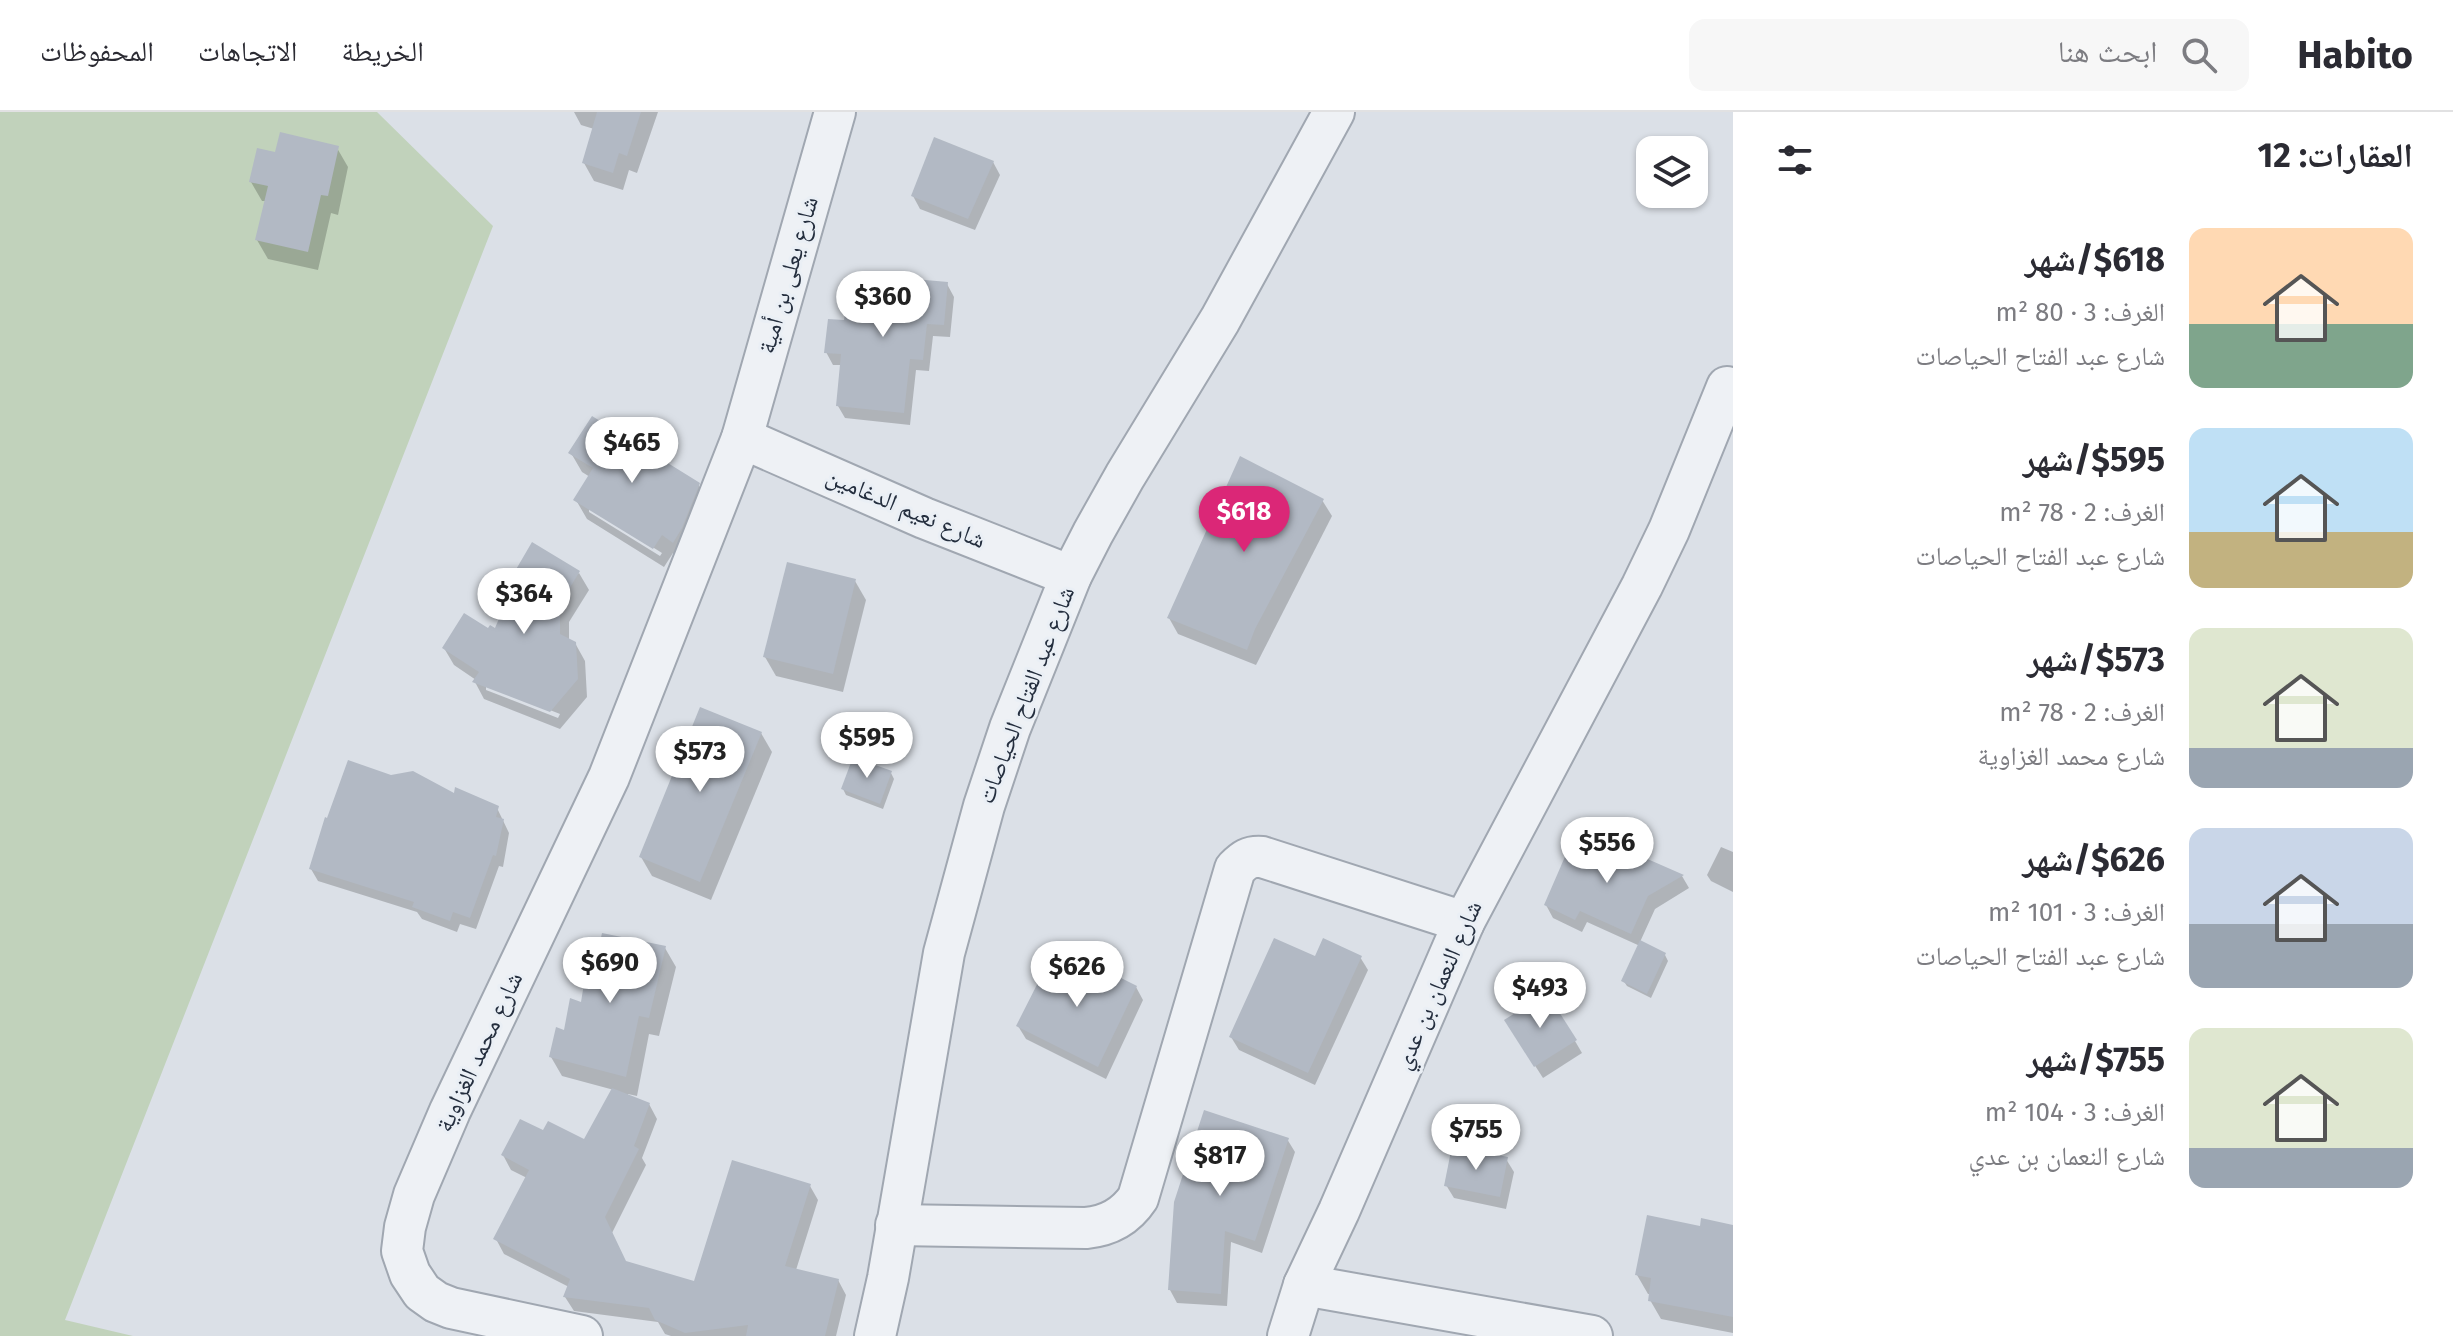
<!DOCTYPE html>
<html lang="ar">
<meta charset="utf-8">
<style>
:root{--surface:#fff;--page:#f7f7f7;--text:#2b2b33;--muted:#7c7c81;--line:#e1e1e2;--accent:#db2777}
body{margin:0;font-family:"Fira Sans","Noto Naskh Arabic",sans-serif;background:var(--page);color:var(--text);direction:rtl;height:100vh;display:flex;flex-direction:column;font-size:30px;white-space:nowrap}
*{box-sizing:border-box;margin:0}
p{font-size:26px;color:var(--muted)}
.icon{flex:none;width:44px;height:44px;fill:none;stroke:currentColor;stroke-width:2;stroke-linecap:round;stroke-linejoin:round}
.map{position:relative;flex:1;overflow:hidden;direction:ltr}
.drawer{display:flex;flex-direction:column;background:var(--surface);width:720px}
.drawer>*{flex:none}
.buttons{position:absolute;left:1636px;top:24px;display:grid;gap:16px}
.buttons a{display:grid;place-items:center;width:72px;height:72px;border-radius:16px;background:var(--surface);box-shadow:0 2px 6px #0004;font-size:40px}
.price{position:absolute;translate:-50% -68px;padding:0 18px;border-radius:28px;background:#fff;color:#222;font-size:26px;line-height:52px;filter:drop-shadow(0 2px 4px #0008)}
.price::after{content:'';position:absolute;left:50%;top:48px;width:24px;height:18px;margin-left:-12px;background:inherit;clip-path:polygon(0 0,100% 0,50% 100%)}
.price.current{background:var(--accent);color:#fff}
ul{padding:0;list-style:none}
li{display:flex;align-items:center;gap:24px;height:200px;padding:0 40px}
li span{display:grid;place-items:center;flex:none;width:224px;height:160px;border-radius:16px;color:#555}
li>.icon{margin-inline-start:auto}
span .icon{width:96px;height:96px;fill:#fffc;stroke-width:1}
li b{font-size:34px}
h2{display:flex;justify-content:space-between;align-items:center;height:96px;padding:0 40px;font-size:34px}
header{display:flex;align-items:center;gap:48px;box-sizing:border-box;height:112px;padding:0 40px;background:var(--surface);border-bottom:2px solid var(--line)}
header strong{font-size:38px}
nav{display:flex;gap:44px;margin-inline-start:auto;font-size:28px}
.search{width:560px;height:72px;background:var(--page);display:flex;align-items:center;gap:20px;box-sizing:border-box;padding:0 28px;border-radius:16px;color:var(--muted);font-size:30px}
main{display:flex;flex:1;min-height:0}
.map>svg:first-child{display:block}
.green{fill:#c1d2bb}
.shadow{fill:#0003;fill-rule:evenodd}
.building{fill:#b2b9c4}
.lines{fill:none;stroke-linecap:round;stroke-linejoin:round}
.street-casing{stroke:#a0a7b1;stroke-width:44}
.street{stroke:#eef1f5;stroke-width:40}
.labels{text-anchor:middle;stroke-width:6;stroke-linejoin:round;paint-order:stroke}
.street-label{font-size:24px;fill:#242e3e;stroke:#eaeff5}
</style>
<header>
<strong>Habito</strong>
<div class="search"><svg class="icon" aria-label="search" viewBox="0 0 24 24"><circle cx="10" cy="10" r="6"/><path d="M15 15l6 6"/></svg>ابحث هنا</div>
<nav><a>الخريطة</a><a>الاتجاهات</a><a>المحفوظات</a></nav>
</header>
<main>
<section class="drawer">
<h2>العقارات: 12<svg class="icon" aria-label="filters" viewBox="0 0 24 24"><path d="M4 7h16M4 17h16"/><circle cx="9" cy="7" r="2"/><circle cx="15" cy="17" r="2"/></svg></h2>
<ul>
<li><span style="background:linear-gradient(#ffd9b3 60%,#7fa58c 0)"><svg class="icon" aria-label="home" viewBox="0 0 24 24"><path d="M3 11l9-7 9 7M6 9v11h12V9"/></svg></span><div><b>$618/شهر</b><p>الغرف: 3 · 80 m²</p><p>شارع عبد الفتاح الحياصات</p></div></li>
<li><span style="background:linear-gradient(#bfe0f5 65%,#c2b280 0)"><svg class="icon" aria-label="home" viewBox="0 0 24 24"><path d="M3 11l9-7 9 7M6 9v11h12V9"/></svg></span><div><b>$595/شهر</b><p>الغرف: 2 · 78 m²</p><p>شارع عبد الفتاح الحياصات</p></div></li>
<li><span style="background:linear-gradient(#dfe7d0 75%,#9aa5b1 0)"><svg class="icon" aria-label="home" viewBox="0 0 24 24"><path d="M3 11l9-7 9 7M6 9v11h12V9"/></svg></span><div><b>$573/شهر</b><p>الغرف: 2 · 78 m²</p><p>شارع محمد الغزاوية</p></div></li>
<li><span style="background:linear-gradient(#c9d6e8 60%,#9aa5b1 0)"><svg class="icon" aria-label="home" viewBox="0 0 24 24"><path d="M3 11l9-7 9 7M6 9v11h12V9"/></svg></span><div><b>$626/شهر</b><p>الغرف: 3 · 101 m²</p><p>شارع عبد الفتاح الحياصات</p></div></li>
<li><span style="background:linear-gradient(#dfe7d0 75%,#9aa5b1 0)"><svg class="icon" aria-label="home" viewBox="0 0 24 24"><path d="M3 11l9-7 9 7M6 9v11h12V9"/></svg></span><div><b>$755/شهر</b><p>الغرف: 3 · 104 m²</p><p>شارع النعمان بن عدي</p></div></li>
</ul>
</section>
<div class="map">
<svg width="1733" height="1224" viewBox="0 0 1733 1224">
<rect width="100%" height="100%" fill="#dbe0e7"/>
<path class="green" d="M 0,0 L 377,0 L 493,114 L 65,1208 L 133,1224 L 0,1224 Z"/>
<g class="shadow">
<path d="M 574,0 L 658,0 L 637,61 L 629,58 L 623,78 L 594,69 L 584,51 L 594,17 L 581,13 Z"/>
<path d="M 337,36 L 348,55 L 338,103 L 331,101 L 318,158 L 268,147 L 257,128 L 266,89 L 262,89 L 251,70 L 277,43 Z"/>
<path d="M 993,50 L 1000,63 L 975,118 L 920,97 L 913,84 Z"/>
<path d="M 947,172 L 954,185 L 950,225 L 933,224 L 929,259 L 916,258 L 910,313 L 845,306 L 838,294 L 842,253 L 833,253 L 826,240 L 855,197 Z"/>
<path d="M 571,341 L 698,372 L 709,392 L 684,448 L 673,441 L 664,455 L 587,407 L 576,388 L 590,365 L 582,360 ZM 589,395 L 662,441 L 660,444 L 589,400 Z"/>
<path d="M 1322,388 L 1332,404 L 1256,553 L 1178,522 L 1169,506 Z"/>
<path d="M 579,461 L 589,478 L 569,510 L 569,528 L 575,531 L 585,549 L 587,585 L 560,617 L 484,587 L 475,570 L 476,568 L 454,553 L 444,536 L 488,519 L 496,519 ZM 486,573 L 560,602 L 558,606 L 486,578 Z"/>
<path d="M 855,469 L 866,488 L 843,580 L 776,564 L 765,545 Z"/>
<path d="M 761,621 L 772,640 L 711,788 L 652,764 L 641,745 Z"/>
<path d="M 891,661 L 894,667 L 883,697 L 846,683 L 843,677 Z"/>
<path d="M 455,684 L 497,696 L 509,721 L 503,755 L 499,754 L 476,817 L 460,812 L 457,820 L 422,807 L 417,800 L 318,769 L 311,757 Z"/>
<path d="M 1721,735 L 1733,740 L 1733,780 L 1711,769 L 1707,763 Z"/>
<path d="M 1637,744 L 1682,764 L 1689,776 L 1655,797 L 1640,830 L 1665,843 L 1668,849 L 1651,886 L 1627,874 L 1623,868 L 1640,834 L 1587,810 L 1582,820 L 1553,806 L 1546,793 L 1578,748 L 1634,750 Z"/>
<path d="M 665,836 L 676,855 L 659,924 L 649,922 L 637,984 L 628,982 L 628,984 L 649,992 L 657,1007 L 642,1046 L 646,1053 L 612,1121 L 626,1151 L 696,1171 L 810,1074 L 818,1088 L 796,1158 L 838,1168 L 846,1183 L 836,1224 L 671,1224 L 665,1222 L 658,1210 L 574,1199 L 565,1185 L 569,1175 L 504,1142 L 496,1127 L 527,1066 L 511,1058 L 503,1043 L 544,1021 L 585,1029 L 614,978 L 562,964 L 551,945 L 582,892 L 597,852 Z"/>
<path d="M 1360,845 L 1368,858 L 1315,973 L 1239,938 L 1231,925 L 1316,847 Z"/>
<path d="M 1136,875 L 1143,888 L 1106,967 L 1026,927 L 1018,914 Z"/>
<path d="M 1514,921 L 1575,929 L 1582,941 L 1543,966 Z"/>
<path d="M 1287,1027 L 1295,1040 L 1262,1141 L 1231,1130 L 1227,1194 L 1177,1191 L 1170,1178 Z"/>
<path d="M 1506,1047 L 1514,1060 L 1506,1097 L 1454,1086 L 1446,1073 Z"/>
<path d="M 1733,1115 L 1733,1221 L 1661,1207 L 1650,1188 L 1651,1182 L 1648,1182 L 1637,1163 L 1702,1116 Z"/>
</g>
<g class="building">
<path d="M 597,0 L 641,0 L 627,44 L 619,41 L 613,61 L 582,51 Z"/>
<path d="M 280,20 L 339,34 L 328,84 L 321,83 L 308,140 L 255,128 L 268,74 L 249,70 L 257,36 L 275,40 Z"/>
<path d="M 934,25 L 994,49 L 968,107 L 911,84 Z"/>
<path d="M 857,162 L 948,170 L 944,213 L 927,212 L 923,248 L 910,247 L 904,301 L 836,294 L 841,242 L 824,241 L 828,207 L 844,208 L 846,194 L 854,195 Z"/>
<path d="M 592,304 L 700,371 L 682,416 L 673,431 L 662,423 L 653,437 L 573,388 L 593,356 L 568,341 Z"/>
<path d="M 1240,344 L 1324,387 L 1255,517 L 1247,538 L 1167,506 Z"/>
<path d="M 532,430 L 580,459 L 560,492 L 560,522 L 576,530 L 578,567 L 550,600 L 472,570 L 479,560 L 442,536 L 464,501 L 488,516 L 490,513 L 495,516 L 512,476 L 511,466 Z"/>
<path d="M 787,450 L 856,467 L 833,562 L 763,545 Z"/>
<path d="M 700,595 L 762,620 L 700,770 L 639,745 Z"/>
<path d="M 853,645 L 892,659 L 880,692 L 841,677 Z"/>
<path d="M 348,648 L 391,663 L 413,659 L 454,681 L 455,675 L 499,694 L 496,705 L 504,707 L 496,744 L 493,743 L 470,806 L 453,800 L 450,809 L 412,795 L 414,790 L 309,757 L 325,705 L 327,706 Z"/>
<path d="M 1586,725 L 1633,748 L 1636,742 L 1684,763 L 1648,784 L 1631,822 L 1580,799 L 1575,808 L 1544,793 L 1567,740 L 1577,745 Z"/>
<path d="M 602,821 L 666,834 L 649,906 L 639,904 L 626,965 L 549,945 L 556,915 L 564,918 L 570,886 L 581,890 L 588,847 L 596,849 Z"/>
<path d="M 1274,826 L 1315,844 L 1323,826 L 1362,844 L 1308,961 L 1229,925 Z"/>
<path d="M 1640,828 L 1666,841 L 1647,882 L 1621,869 Z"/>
<path d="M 1052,843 L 1083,859 L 1087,849 L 1137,874 L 1098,955 L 1016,914 Z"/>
<path d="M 1547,881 L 1577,928 L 1534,955 L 1504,908 Z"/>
<path d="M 612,976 L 650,991 L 634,1034 L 639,1037 L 605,1105 L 626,1149 L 694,1169 L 732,1048 L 811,1072 L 785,1154 L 839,1167 L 825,1224 L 746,1224 L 748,1213 L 685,1221 L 655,1208 L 649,1196 L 563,1185 L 570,1167 L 493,1127 L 529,1058 L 501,1043 L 520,1007 L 543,1018 L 548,1009 L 584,1027 Z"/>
<path d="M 1204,998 L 1289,1026 L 1255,1129 L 1225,1119 L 1221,1182 L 1168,1178 L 1174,1090 Z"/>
<path d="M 1452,1034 L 1508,1045 L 1500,1085 L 1444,1074 Z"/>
<path d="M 1647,1103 L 1700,1114 L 1701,1106 L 1733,1113 L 1733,1205 L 1648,1189 L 1651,1166 L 1635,1163 Z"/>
</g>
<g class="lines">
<g class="street-casing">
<g id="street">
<path d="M 742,326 L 924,406 L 1071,464"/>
<path d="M 896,1113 L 1086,1116 C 1108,1114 1126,1104 1138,1086 L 1235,757 C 1244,748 1249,744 1262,745 L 1464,810"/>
<path d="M 1304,1173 L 1592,1224"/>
<path d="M 582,1224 L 451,1196 L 436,1190 L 422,1180 L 410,1162 L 402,1139 L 405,1115 L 414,1083 L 450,999 L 609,665 L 742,326 L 835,0"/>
<path d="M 875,1224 L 888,1166 L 944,841 L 984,694 L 1010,616 L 1071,464 L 1093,421 L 1125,364 L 1220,208 L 1334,0"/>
<path d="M 1288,1224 L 1304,1173 L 1339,1099 L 1464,810 L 1642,474 L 1669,418 L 1727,275"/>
</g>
</g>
<use href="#street" class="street"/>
</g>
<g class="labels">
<g class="street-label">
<text transform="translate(788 163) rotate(-74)" y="8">شارع يعلى بن أمية</text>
<text transform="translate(906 396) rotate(23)" y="8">شارع نعيم الدغامين</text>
<text transform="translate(1026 583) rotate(-69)" y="8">شارع عبد الفتاح الحياصات</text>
<text transform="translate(1438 873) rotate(-66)" y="8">شارع النعمان بن عدي</text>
<text transform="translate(479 940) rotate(-65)" y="8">شارع محمد الغزاوية</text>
</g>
</g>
</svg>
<div class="buttons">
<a><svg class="icon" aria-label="layers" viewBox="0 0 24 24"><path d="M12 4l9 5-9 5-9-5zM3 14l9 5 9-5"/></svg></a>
</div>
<b class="price" style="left:883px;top:227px">$360</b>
<b class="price" style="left:632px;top:373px">$465</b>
<b class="price current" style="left:1244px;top:442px">$618</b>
<b class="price" style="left:524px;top:524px">$364</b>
<b class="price" style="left:867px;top:668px">$595</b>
<b class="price" style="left:700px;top:682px">$573</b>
<b class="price" style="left:1607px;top:773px">$556</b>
<b class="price" style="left:610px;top:893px">$690</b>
<b class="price" style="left:1077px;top:897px">$626</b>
<b class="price" style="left:1540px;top:918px">$493</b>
<b class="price" style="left:1476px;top:1060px">$755</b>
<b class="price" style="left:1220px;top:1086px">$817</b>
</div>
</main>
